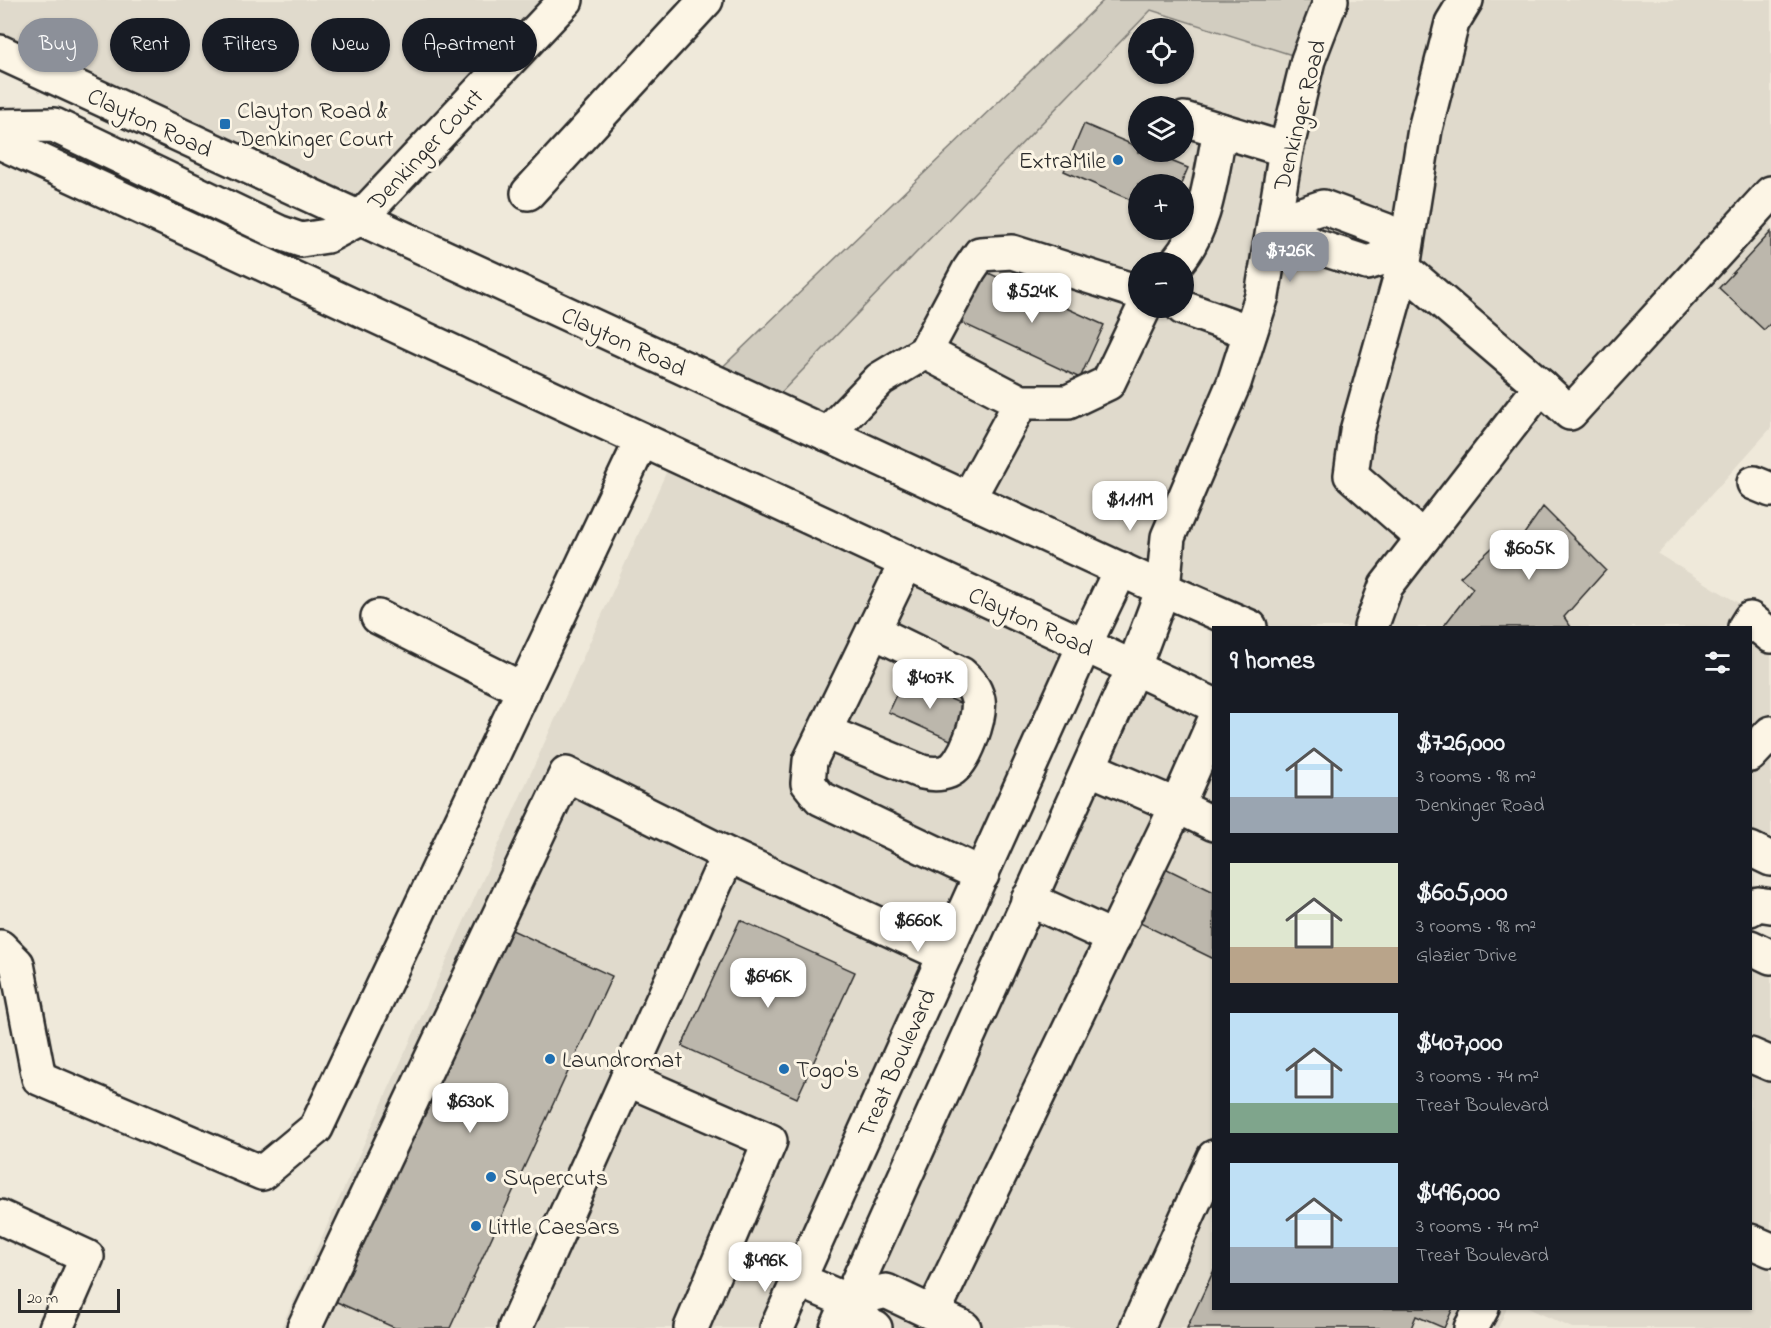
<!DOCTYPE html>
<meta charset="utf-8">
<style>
:root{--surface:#171b24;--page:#20242c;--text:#f1f3f6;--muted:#9ea1a6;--accent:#8c9099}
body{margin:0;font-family:"Indie Flower",sans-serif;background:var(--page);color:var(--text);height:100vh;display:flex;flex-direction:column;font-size:22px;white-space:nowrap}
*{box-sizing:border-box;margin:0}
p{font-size:20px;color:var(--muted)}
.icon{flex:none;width:33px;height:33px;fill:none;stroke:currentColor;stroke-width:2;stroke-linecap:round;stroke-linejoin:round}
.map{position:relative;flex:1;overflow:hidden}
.details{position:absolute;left:1212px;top:626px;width:540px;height:684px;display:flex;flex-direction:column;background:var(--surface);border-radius:0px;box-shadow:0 2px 4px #0004}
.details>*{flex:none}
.banner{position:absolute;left:18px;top:18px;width:570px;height:54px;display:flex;gap:12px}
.tools{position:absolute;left:1128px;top:18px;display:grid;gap:12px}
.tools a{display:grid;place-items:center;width:66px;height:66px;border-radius:50%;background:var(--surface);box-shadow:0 2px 4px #0004;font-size:30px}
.scale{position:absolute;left:18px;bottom:15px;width:102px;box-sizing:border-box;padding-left:6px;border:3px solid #2b2b2b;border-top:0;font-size:16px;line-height:21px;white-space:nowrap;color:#2b2b2b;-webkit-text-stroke:4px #fcf5e5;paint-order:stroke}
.price{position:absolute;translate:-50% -51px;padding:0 14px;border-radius:12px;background:#fff;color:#222;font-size:20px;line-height:39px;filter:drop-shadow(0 2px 3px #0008)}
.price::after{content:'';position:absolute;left:50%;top:36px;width:18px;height:14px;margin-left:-9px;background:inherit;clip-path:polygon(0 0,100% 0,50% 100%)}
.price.on{background:var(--accent);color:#fff}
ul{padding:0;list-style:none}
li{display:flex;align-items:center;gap:18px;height:150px;padding:0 18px}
li span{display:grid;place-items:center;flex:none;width:168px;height:120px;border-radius:0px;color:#555}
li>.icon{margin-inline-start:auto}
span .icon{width:72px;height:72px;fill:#fffc;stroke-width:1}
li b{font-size:26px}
h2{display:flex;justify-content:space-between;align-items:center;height:72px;padding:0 18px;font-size:26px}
.tag{padding:0 21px;border-radius:27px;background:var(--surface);box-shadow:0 2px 4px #0004;font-size:21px;line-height:54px}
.tag.on{background:var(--accent);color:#fff}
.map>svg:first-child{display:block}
.built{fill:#e0dacc;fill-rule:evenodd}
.green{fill:#d2cdc0;stroke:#7e7c76;stroke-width:1.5}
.building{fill:#bcb7ac;stroke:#2b2b2b;stroke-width:1.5}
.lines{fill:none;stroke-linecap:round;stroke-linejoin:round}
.minor-casing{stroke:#2b2b2b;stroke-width:38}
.major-casing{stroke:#2b2b2b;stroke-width:38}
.minor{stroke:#fcf5e5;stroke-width:33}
.major{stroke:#fcf5e5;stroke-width:33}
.poi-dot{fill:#1f6fb2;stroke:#fcf5e5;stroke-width:2}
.labels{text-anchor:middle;stroke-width:6;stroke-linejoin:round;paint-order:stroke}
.poi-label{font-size:24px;fill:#2b2b2b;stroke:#fcf5e5;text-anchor:start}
.street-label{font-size:24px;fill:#2b2b2b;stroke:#fcf5e5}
</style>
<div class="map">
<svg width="1771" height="1328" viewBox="0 0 1771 1328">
<rect width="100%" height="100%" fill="#efe9da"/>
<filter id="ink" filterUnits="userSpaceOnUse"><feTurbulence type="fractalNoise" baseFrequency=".0167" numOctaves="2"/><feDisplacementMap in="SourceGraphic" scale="12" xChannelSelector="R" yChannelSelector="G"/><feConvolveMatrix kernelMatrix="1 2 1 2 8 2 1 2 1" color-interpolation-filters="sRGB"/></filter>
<g filter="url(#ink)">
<g class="built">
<path d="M 0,0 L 566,0 L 359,219 L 0,51 Z"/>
<path d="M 1331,0 L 1771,0 L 1771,428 L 1658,554 L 1771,623 L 1771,859 L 1751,849 L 1750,627 L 1250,627 L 767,407 L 1151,10 L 1308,60 ZM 1138,28 L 1184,28 L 1184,74 L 1138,74 ZM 1138,106 L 1184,106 L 1184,152 L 1138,152 ZM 1138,184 L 1184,184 L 1184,230 L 1138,230 ZM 1138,262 L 1184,262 L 1184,308 L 1138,308 Z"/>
<path d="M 674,455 L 1084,646 L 777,1328 L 281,1328 Z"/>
<path d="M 1133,669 L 1213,705 L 1214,1308 L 1507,1308 L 1498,1328 L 837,1328 L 1027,947 L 1089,768 Z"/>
<path d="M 1751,947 L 1771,956 L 1771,1328 L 1572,1328 L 1528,1308 L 1750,1308 Z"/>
</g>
<path class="green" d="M 1104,0 L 1331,0 L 1308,60 L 1151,10 L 767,407 L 709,380 Z"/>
<g class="building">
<path d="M 1084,124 L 1138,147 L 1138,152 L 1149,152 L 1188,168 L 1181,184 L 1138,184 L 1138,203 L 1064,171 Z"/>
<path d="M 1771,232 L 1771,323 L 1764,330 L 1719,288 Z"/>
<path d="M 984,271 L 1104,325 L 1080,378 L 960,322 Z"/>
<path d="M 1543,507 L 1606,570 L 1564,617 L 1571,627 L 1443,627 L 1473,588 L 1460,577 L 1493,547 L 1505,561 Z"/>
<path d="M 904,678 L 973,709 L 957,743 L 888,712 Z"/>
<path d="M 1161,866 L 1214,892 L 1214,959 L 1134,920 Z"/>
<path d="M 740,920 L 855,972 L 797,1098 L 682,1046 Z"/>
<path d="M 499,924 L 612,976 L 450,1328 L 395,1328 L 328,1298 Z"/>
<path d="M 1214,1270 L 1214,1308 L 1453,1308 L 1444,1328 L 1416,1316 L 1411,1328 L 1187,1328 Z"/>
</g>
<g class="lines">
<g class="minor-casing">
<g id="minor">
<path d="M 1184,119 L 1286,150"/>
<path d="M 528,193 L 706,0"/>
<path d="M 359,219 L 566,0"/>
<path d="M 1177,262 C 1207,227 1211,174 1220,130"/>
<path d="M 1183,308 L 1250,332"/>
<path d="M 925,352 L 1021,402 L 1068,402 L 1108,383 L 1144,308"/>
<path d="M 1541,386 L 1570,413 L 1771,193"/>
<path d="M 827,434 L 880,379 L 925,352 L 969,270 L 980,254 L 1012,252 L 1138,292"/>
<path d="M 1754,483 L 1771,490"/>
<path d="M 968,499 L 1021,402"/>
<path d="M 1423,538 L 1351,475 L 1357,431 L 1403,268 L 1425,129 L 1452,23 L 1466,0"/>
<path d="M 906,563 L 810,761 L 808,783 L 820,798 L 982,875"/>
<path d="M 1163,589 L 1168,537 L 1234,383 L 1262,296 L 1286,150 L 1308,60 L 1331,0"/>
<path d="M 378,617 L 524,690"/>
<path d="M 1371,627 L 1386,586 L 1541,386 L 1389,256 L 1385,230 L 1323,207 L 1275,223 L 1315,246 L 1367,263 L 1389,256"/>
<path d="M 1745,627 L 1750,619 L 1771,636"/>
<path d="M 825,732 L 922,772 C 931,774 939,775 949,771 C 965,764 981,717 978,700 C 975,688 970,682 961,674 L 873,631"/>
<path d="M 1750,755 L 1771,733"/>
<path d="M 1089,768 L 1177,806 L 1214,722"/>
<path d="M 1028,899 L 1114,938"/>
<path d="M 0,947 L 17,964 L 39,1078 L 262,1173 L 316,1128 L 642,440"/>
<path d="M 1750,1055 L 1771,1064"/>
<path d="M 627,1079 L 770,1141 L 691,1328"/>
<path d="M 0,1217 L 87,1257 L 56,1328"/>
<path d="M 1750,1241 L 1771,1250"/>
<path d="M 799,1280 L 848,1301 L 870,1326 L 875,1328"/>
<path d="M 848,1301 L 886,1291 L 964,1328"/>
<path d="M 933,1313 L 1177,806 L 1214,824"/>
<path d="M 304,1328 L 566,774 L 728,855 L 945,955"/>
<path d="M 515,1328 L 728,855"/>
<path d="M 1137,1328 L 1214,1157"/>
<path d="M 1471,1328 L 1482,1308"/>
</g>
</g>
<g class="major-casing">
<g id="major">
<path d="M 0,52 L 1163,589 L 1250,627"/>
<path d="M 0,126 L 54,125 L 278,232 L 301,240 L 327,236 L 359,219"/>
<path d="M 0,142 L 1214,705"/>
<path d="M 1750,849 L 1771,859"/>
<path d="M 1750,909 L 1758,904 L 1771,906"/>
<path d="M 1750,947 L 1771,957"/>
<path d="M 777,1328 L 1084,646 L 1121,569"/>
<path d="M 837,1328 L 1133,669 L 1163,589"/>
</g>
</g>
<use href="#minor" class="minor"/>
<use href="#major" class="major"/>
</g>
</g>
<g class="poi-dot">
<rect x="219" y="118" width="12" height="12" rx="3"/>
<circle cx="1118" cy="160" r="6"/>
<circle cx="550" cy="1059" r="6"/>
<circle cx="784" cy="1069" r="6"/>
<circle cx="491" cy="1177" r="6"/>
<circle cx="476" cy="1226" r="6"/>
</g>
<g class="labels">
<g class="poi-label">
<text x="237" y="118">Clayton Road &amp;<tspan x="237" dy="28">Denkinger Court</tspan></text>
<text x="1106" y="168" text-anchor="end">ExtraMile</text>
<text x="562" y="1067">Laundromat</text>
<text x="796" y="1077">Togo's</text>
<text x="503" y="1185">Supercuts</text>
<text x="488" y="1234">Little Caesars</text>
</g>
<g class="street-label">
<text transform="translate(1299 115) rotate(-76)" y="8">Denkinger Road</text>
<text transform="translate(150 122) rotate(25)" y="8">Clayton Road</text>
<text transform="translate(425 149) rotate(-47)" y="8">Denkinger Court</text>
<text transform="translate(624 341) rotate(25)" y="8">Clayton Road</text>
<text transform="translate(1031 621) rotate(25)" y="8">Clayton Road</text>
<text transform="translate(896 1063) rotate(-66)" y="8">Treat Boulevard</text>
</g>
</g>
</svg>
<div class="tools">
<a><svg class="icon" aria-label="locate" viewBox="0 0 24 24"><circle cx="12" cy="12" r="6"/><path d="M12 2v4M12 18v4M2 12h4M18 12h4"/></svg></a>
<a><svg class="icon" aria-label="layers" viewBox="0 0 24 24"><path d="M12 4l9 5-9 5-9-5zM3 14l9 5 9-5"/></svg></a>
<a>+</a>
<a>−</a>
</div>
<div class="scale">20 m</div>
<b class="price on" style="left:1290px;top:283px">$726K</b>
<b class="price" style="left:1032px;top:324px">$524K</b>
<b class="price" style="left:1130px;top:532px">$1.11M</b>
<b class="price" style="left:1529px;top:581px">$605K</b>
<b class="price" style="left:930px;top:710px">$407K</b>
<b class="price" style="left:918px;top:953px">$660K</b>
<b class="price" style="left:768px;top:1009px">$646K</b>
<b class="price" style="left:470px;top:1134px">$630K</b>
<b class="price" style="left:765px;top:1293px">$496K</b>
<div class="banner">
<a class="tag on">Buy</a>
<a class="tag">Rent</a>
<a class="tag">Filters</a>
<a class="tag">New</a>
<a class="tag">Apartment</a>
</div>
<section class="details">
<h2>9 homes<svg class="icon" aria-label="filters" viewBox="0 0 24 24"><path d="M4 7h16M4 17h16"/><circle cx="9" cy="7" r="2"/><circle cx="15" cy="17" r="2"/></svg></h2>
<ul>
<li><span style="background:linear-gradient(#bfe0f5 70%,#9aa5b1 0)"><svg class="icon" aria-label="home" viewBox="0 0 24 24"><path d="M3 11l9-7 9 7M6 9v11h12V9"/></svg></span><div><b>$726,000</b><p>3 rooms · 98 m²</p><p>Denkinger Road</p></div></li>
<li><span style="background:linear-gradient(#dfe7d0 70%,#b9a48a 0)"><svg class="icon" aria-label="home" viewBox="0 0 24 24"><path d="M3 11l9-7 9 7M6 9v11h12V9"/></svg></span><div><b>$605,000</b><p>3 rooms · 98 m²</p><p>Glazier Drive</p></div></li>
<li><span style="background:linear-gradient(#bfe0f5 75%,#7fa58c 0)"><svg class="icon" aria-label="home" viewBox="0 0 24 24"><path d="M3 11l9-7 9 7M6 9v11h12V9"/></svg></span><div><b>$407,000</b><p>3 rooms · 74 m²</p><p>Treat Boulevard</p></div></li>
<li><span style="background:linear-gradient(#bfe0f5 70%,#9aa5b1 0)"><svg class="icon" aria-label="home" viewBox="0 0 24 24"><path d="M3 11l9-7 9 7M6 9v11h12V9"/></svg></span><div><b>$496,000</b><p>3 rooms · 74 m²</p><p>Treat Boulevard</p></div></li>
</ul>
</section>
</div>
